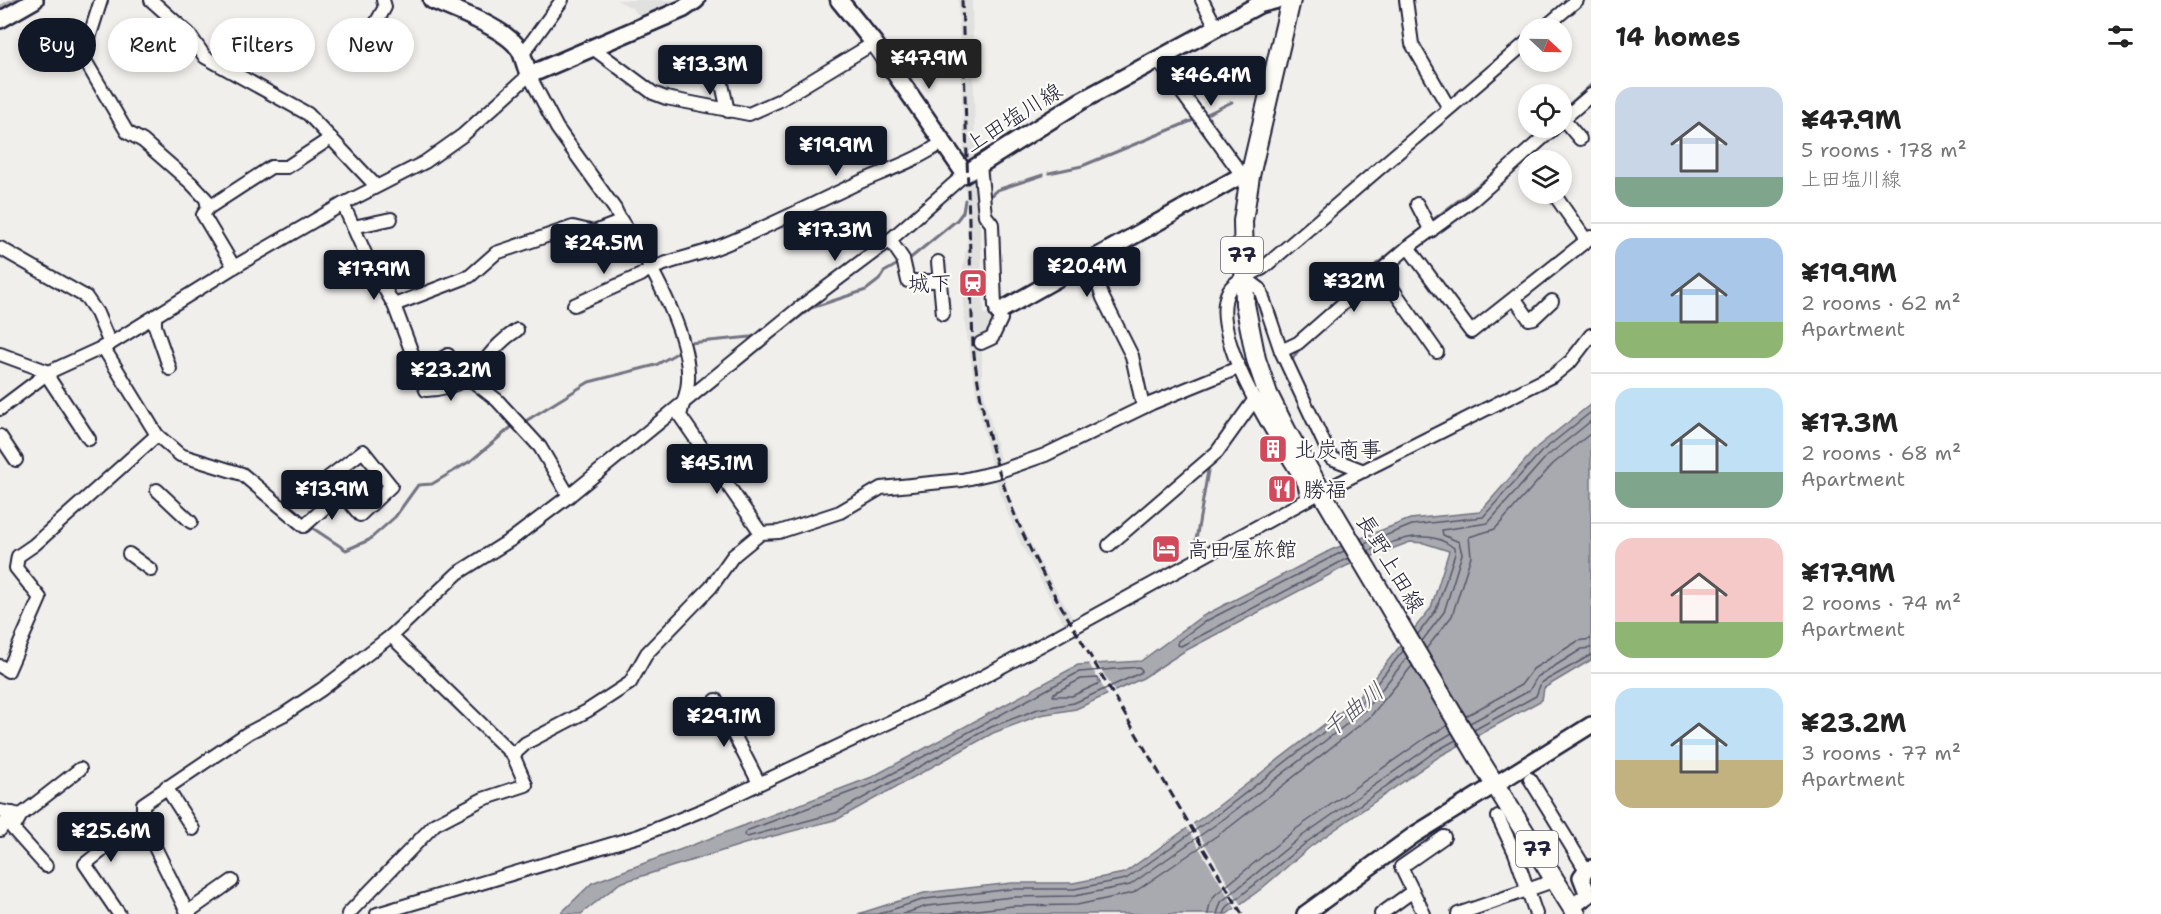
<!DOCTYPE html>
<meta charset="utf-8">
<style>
:root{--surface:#fff;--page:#f2f2f2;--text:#222;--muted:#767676;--line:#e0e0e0;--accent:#111827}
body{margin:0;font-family:"Shantell Sans","Klee One",sans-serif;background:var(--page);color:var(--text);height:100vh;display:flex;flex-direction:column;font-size:22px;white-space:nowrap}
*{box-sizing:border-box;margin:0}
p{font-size:20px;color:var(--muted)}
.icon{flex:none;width:33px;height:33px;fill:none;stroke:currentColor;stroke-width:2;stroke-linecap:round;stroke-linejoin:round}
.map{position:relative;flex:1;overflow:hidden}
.drawer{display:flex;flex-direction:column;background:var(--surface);width:570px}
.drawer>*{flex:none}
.top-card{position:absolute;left:18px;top:18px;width:570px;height:54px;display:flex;gap:12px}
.needle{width:39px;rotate:112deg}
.tools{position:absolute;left:1518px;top:18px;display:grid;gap:12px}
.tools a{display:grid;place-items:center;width:54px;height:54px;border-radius:50%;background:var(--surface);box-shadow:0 3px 9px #0003;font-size:30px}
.price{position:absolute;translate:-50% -51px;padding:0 14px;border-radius:6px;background:var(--accent);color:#fff;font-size:20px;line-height:39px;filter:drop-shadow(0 2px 3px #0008)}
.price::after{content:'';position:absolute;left:50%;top:36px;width:18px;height:14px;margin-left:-9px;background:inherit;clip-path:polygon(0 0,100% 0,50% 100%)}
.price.selected{background:#222;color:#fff}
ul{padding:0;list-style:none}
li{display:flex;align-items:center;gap:18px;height:150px;padding:0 24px}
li+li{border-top:2px solid var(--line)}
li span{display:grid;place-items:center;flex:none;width:168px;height:120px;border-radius:18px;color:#555}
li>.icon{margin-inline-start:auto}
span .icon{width:72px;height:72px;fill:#fffc;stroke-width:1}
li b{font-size:26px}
h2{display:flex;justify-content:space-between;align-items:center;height:72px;padding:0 24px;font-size:26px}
.pill{padding:0 21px;border-radius:27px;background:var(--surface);box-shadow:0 3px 9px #0003;font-size:21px;line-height:54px}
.pill.selected{background:var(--accent);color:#fff}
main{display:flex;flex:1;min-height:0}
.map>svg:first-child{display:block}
.built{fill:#e0e0df}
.water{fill:#a9a9b0;stroke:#737381;stroke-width:1.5}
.pier{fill:#f0efec}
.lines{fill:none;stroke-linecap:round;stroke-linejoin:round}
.shore{stroke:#58586a;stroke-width:1.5}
.stream{stroke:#737381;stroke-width:3}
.canal{stroke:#a9a9b0;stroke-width:10}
.minor-casing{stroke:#22223b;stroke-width:16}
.tertiary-casing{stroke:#22223b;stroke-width:20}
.secondary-casing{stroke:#22223b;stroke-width:21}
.primary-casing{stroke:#22223b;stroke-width:22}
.minor{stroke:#fdfcf7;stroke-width:12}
.tertiary{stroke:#fdfcf7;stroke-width:15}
.secondary{stroke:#fdfcf7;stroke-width:16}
.primary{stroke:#fdfcf7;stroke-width:18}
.rail{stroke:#22223b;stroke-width:3;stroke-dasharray:9 4.5;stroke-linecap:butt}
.labels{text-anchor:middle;stroke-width:4.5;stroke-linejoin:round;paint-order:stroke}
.shield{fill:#fdfcf7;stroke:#646373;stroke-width:1.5}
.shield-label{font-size:21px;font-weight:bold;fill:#22223b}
.street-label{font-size:22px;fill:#22223b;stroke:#fdfcf7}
.poi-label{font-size:22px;fill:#22223b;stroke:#fdfcf7;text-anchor:start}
.water-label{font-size:24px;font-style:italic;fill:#58586a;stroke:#fdfcf7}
</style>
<main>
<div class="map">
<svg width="1591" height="914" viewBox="0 0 1591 914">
<rect width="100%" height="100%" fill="#f0efec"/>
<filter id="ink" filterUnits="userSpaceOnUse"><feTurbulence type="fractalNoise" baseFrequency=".0167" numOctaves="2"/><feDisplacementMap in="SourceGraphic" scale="12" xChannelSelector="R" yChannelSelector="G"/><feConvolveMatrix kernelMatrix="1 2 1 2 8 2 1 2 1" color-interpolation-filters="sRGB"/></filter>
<g filter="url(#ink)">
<g class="built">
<path d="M 616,0 L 678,0 L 642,19 L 632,8 Z"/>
<path d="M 958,0 L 972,0 L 976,184 L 983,224 L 980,224 L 984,314 L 992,313 L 999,320 L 982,342 L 982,378 L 986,403 L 1010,499 L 1038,559 L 1075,622 L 1066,627 L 1021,544 L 1003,502 L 992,469 L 978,405 L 964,317 L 963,268 L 967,242 L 967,192 L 960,182 L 965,177 Z"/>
</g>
<path class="water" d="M 1591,404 L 1591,660 L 1544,688 L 1542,700 L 1440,756 L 1310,847 L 1261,889 L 1227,914 L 858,914 L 924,893 L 1012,883 L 1073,883 L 1124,873 L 1217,807 L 1357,699 L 1431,608 L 1449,551 L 1424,543 L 1410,542 L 1346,566 L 1183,652 L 1143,678 L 1076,709 L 1040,715 L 993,733 L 838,819 L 744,844 L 620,883 L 581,914 L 560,914 L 592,883 L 872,777 L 1078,665 L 1141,661 L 1201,617 L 1331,550 L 1410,519 L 1480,512 L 1537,447 Z"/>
<g class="pier">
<path d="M 1096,661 L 1116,694 L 1109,697 L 1088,662 Z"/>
<path d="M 1192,822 L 1242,907 L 1237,911 L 1186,826 Z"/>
</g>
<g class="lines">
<g class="shore">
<path d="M 1364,544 L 1412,525 L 1483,517 L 1541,452 L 1591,412"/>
<path d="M 1344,551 L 1204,622 L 1178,641 L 1177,645 L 1181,646 L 1348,558"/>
<path d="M 1368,551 C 1395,541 1429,526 1454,548 L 1455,554 L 1436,610 L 1418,634"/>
<path d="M 1422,641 L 1444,612 L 1462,554 L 1459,542 L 1443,535 L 1442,530 L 1488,523 L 1546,457 L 1591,421"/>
<path d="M 1426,649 L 1452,616 L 1471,556 L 1469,537 L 1495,529 L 1553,464 L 1591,433"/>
<path d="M 1139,667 L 1142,670 L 1140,673 L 1074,703 L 1038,709 L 991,727 L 836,813 L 747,837 L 744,835 L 746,831 L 875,783 L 1079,672 Z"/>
<path d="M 1098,678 L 1100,683 L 1072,696 L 1053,696 L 1054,693 L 1081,679 Z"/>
<path d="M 1466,716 L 1521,685 L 1533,669 L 1578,641 L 1591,639"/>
<path d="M 1470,723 L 1529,691 L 1537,677 L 1582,649 L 1591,648"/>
<path d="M 1474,730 L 1536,696 L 1541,683 L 1591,655"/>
<path d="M 878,914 L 925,899 L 1012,889 L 1074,889 L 1126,879 L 1221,812 L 1360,704 L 1403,651"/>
<path d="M 903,914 L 927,906 L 1013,897 L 1075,896 L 1130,885 L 1225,818 L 1365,710 L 1407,658"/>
<path d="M 941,914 L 1013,906 L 1077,905 L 1133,893 L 1231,826 L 1370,717 L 1412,666"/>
<path d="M 1208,914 L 1210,903 L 1215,895 L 1296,829 L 1427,737 L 1447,726"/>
<path d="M 1217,914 L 1221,902 L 1302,836 L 1432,745 L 1452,733"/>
<path d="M 1224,914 L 1227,907 L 1307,842 L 1436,751 L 1456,740"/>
</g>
<g class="stream">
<path d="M 1562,111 L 1591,85"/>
<path d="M 1207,114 L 1232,102"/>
<path d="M 1505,164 L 1544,128"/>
<path d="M 1049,173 L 1082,166 L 1196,119"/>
<path d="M 989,197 L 997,190 L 1043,175"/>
<path d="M 1429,223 L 1493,174"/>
<path d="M 907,261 L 957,220 L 963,212 L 965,200"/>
<path d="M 780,332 L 811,308 L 866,290 L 879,280 L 884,272 L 898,264"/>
<path d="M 1303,333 L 1364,274 L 1424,227"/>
<path d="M 689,343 L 751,337 L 760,333"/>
<path d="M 1292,359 L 1300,348"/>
<path d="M 524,422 L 589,382 L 656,365 L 677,353"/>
<path d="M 311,527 L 346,550 L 369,540 L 395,517 L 418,485 L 432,484 L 472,460 L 515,424"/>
<path d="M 1196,540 L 1209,465"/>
</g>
<path class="canal" d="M 0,11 L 19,0"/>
<g class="minor-casing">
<g id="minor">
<path d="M 101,0 L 83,57 L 127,132 L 143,141 L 191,183 L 206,199 L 208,208"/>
<path d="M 151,0 L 189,34 L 205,57 L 308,114 L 376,186"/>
<path d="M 383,0 L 385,7 L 370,34 L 388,47"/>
<path d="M 1202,0 L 1216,27"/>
<path d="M 1406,0 L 1412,44 L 1449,108"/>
<path d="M 1544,28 L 1577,0"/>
<path d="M 594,49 L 653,93 L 666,98 L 749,114 L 778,101 L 874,43"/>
<path d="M 522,55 L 562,0"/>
<path d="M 1158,60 L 1242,175 L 1249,176"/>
<path d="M 720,75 L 728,111"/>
<path d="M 1563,119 L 1580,139"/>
<path d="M 1562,120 L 1591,95"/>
<path d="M 980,165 L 985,215 L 992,224 L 995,306 L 1001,319 L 992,338 L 981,343"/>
<path d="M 1554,194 L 1586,240"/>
<path d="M 343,204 L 368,260 L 394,305 L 426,390 C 482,387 478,355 517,330"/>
<path d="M 1417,204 L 1431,231"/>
<path d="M 353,227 L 391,219"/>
<path d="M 890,240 L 903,259 L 908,281 L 940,281"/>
<path d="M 1408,247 L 1471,332 L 1591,237"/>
<path d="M 0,248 L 86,297 L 97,313 L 110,344"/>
<path d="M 938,262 L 943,314"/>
<path d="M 1090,262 L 1103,298 L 1132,356 L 1143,407"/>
<path d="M 234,267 L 203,215 L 208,208 L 271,167 L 287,167 L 331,138"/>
<path d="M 1380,271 L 1437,352"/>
<path d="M 1244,277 L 1260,289 L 1281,351 L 1331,458 L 1364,471"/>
<path d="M 1515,299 L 1529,319 L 1534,318 L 1552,301"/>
<path d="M 394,305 L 470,276 L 496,253 L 573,227 L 594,232 L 620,222"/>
<path d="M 574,305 L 641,275 C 653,264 695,256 713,249 C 763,230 810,205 858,183 C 887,170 919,160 944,141"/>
<path d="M 155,316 L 155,326 L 170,369"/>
<path d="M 103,347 L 157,435 L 180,455 L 242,474 L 304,526 L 341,493"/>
<path d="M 1281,351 L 1298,343 L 1408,247 L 1474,199 L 1554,128"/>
<path d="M 0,354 L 49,372 L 50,380 L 89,439"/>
<path d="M 419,372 L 448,355"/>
<path d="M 470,379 L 497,400 L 540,447 L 569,496"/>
<path d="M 0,409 L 49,372 L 110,344 L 234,267 L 343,204 L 425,162 L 463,135 L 529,75 L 557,128 L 615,209 C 621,224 631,233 639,247 C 660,283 695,348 687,389 C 685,398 682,407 680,416 L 761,533"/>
<path d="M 0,436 L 16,460"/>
<path d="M 363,451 L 391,486 L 360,515 L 329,477 Z"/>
<path d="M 157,490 L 191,522"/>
<path d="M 1308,499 L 1304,483 C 1281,445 1205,334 1229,290 C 1235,280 1253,273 1263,268 L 1528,41"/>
<path d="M 1109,545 L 1217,452 L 1255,399"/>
<path d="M 129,554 L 151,570"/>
<path d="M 391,636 L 513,755"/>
<path d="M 0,666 L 8,671 L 40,598 L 16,568 L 18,556 L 34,545 L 157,435"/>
<path d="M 716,700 L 759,783"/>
<path d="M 1530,779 L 1586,870"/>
<path d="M 166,787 L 193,829"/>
<path d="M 0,811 L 21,815 L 80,769"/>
<path d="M 21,815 L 13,829 L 46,866"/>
<path d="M 1498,817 L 1515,853 L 1536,914"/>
<path d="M 0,830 L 12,813"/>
<path d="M 188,912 L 232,881"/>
<path d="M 119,914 L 85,864 L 143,818"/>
<path d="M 188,914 L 143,823 L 143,804 L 248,733 L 283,715 L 322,689 L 391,636 L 458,573 L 512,539 L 569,496 L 798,309 L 890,240 L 965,174"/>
<path d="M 348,914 L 435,824 L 483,799 L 526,785 L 513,755 L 526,743 L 587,711 L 630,683 L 647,653 L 711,587 L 733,556 L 761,533 L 779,532 L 840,512 L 881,488 L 962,480 L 997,472 L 1045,455 L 1152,403 L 1238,368"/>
<path d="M 377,914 L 639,836 L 710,807 L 968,685 L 1321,492 L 1554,375 L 1571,361 L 1591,335"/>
<path d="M 1381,914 L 1413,891"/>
<path d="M 1424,914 L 1401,867 L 1444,837"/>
<path d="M 1458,914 L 1556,880"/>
</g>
</g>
<g class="tertiary-casing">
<g id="tertiary">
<path d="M 0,20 L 35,0"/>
<path d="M 998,312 L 1242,175"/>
<path d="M 1572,907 L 1588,895 L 1581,877 L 1586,870 L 1591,868"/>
<path d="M 1305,914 L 1414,835 L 1591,725"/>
</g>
</g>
<g class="secondary-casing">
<g id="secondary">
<path d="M 432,0 C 456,11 509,29 521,52 C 524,59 526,68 529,75 L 683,9 L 696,0"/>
<path d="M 839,0 L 874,43 L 965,174 L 1081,101 L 1260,4 L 1276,0"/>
</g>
</g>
<g class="primary-casing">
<path id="primary" d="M 1291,0 L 1250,176 L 1243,221 L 1245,304 L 1256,359 L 1268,394 L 1286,430 L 1325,498 L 1484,767 L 1576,914"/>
</g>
<use href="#minor" class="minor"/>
<use href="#tertiary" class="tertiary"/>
<use href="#secondary" class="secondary"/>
<use href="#primary" class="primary"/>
<path class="rail" d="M 962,0 L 973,347 C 985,441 1005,506 1051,589 L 1242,914"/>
</g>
</g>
<defs>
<g id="station-square" transform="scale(1.5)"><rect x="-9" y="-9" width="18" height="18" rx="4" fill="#d1495b" stroke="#fdfcf7"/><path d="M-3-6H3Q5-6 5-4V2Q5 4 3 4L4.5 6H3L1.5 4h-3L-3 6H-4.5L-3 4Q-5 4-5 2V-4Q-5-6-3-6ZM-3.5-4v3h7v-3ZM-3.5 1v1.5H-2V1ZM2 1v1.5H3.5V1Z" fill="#fff"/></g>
<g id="building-square" transform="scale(1.5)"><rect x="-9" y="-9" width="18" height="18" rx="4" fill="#d1495b" stroke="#fdfcf7"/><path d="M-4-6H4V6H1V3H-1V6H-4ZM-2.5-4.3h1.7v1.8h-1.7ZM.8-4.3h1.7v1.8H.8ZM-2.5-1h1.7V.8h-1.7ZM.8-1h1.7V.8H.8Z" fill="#fff"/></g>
<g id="restaurant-square" transform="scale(1.5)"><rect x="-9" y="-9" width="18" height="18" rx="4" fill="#d1495b" stroke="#fdfcf7"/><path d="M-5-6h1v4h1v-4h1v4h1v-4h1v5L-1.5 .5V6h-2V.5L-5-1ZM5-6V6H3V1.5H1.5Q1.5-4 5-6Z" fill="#fff"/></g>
<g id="hotel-square" transform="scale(1.5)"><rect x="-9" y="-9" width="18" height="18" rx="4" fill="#d1495b" stroke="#fdfcf7"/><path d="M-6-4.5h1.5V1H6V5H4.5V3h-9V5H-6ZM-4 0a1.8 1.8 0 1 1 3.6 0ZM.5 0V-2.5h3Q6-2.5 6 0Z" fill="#fff"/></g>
</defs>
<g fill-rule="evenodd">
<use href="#station-square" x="973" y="283"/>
<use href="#building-square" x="1273" y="449"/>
<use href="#restaurant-square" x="1282" y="489"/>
<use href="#hotel-square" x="1166" y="549"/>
</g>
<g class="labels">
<g class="shield">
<rect x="1221" y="237" width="42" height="36" rx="4.5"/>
<rect x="1516" y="831" width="42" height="36" rx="4.5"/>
</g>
<g class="shield-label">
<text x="1242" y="262">77</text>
<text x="1537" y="856">77</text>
</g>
<g class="street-label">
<text transform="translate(1013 117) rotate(-32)" y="8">上田塩川線</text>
<text transform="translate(1391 563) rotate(59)" y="8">長野上田線</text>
</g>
<g class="poi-label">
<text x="952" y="291" text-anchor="end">城下</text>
<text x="1294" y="457">北炭商事</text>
<text x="1303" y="497">勝福</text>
<text x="1187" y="557">高田屋旅館</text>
</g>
<g class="water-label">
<text transform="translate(1353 710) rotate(-39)" y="8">千曲川</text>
</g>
</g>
</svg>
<div class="tools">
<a><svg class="needle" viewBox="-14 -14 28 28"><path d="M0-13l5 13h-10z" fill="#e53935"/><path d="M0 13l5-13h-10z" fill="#767676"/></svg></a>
<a><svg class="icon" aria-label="locate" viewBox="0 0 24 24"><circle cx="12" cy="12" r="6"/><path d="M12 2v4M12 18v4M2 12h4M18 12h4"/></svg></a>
<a><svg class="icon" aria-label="layers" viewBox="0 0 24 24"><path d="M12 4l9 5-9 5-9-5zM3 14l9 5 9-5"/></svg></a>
</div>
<b class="price selected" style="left:929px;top:90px">¥47.9M</b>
<b class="price" style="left:710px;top:96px">¥13.3M</b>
<b class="price" style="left:1211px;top:107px">¥46.4M</b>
<b class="price" style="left:836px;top:177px">¥19.9M</b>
<b class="price" style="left:835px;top:262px">¥17.3M</b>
<b class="price" style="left:604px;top:275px">¥24.5M</b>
<b class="price" style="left:1087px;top:298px">¥20.4M</b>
<b class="price" style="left:374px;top:301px">¥17.9M</b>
<b class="price" style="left:1354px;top:313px">¥32M</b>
<b class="price" style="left:451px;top:402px">¥23.2M</b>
<b class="price" style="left:717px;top:495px">¥45.1M</b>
<b class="price" style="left:332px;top:521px">¥13.9M</b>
<b class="price" style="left:724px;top:748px">¥29.1M</b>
<b class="price" style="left:111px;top:863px">¥25.6M</b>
<div class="top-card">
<a class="pill selected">Buy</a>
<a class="pill">Rent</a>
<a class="pill">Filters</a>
<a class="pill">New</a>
</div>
</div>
<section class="drawer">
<h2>14 homes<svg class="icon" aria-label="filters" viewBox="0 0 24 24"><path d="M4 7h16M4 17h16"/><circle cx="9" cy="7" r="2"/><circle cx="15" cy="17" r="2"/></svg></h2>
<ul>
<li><span style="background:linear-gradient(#c9d6e8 75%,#7fa58c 0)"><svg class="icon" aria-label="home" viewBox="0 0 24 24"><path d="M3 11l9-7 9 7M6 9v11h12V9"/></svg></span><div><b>¥47.9M</b><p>5 rooms · 178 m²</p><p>上田塩川線</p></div></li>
<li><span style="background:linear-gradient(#a9c7e8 70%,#8fb573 0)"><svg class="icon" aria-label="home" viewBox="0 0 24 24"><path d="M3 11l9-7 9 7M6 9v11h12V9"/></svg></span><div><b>¥19.9M</b><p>2 rooms · 62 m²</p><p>Apartment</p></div></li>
<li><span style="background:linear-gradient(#bfe0f5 70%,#7fa58c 0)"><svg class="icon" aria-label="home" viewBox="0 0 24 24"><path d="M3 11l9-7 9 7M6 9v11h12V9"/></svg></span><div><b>¥17.3M</b><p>2 rooms · 68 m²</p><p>Apartment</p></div></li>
<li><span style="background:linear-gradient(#f6c9c9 70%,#8fb573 0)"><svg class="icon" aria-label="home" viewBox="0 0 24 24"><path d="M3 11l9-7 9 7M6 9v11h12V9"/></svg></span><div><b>¥17.9M</b><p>2 rooms · 74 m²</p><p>Apartment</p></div></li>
<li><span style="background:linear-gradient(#bfe0f5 60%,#c2b280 0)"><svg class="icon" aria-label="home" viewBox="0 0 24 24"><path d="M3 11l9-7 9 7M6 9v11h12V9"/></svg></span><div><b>¥23.2M</b><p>3 rooms · 77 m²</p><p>Apartment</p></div></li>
</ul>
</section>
</main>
